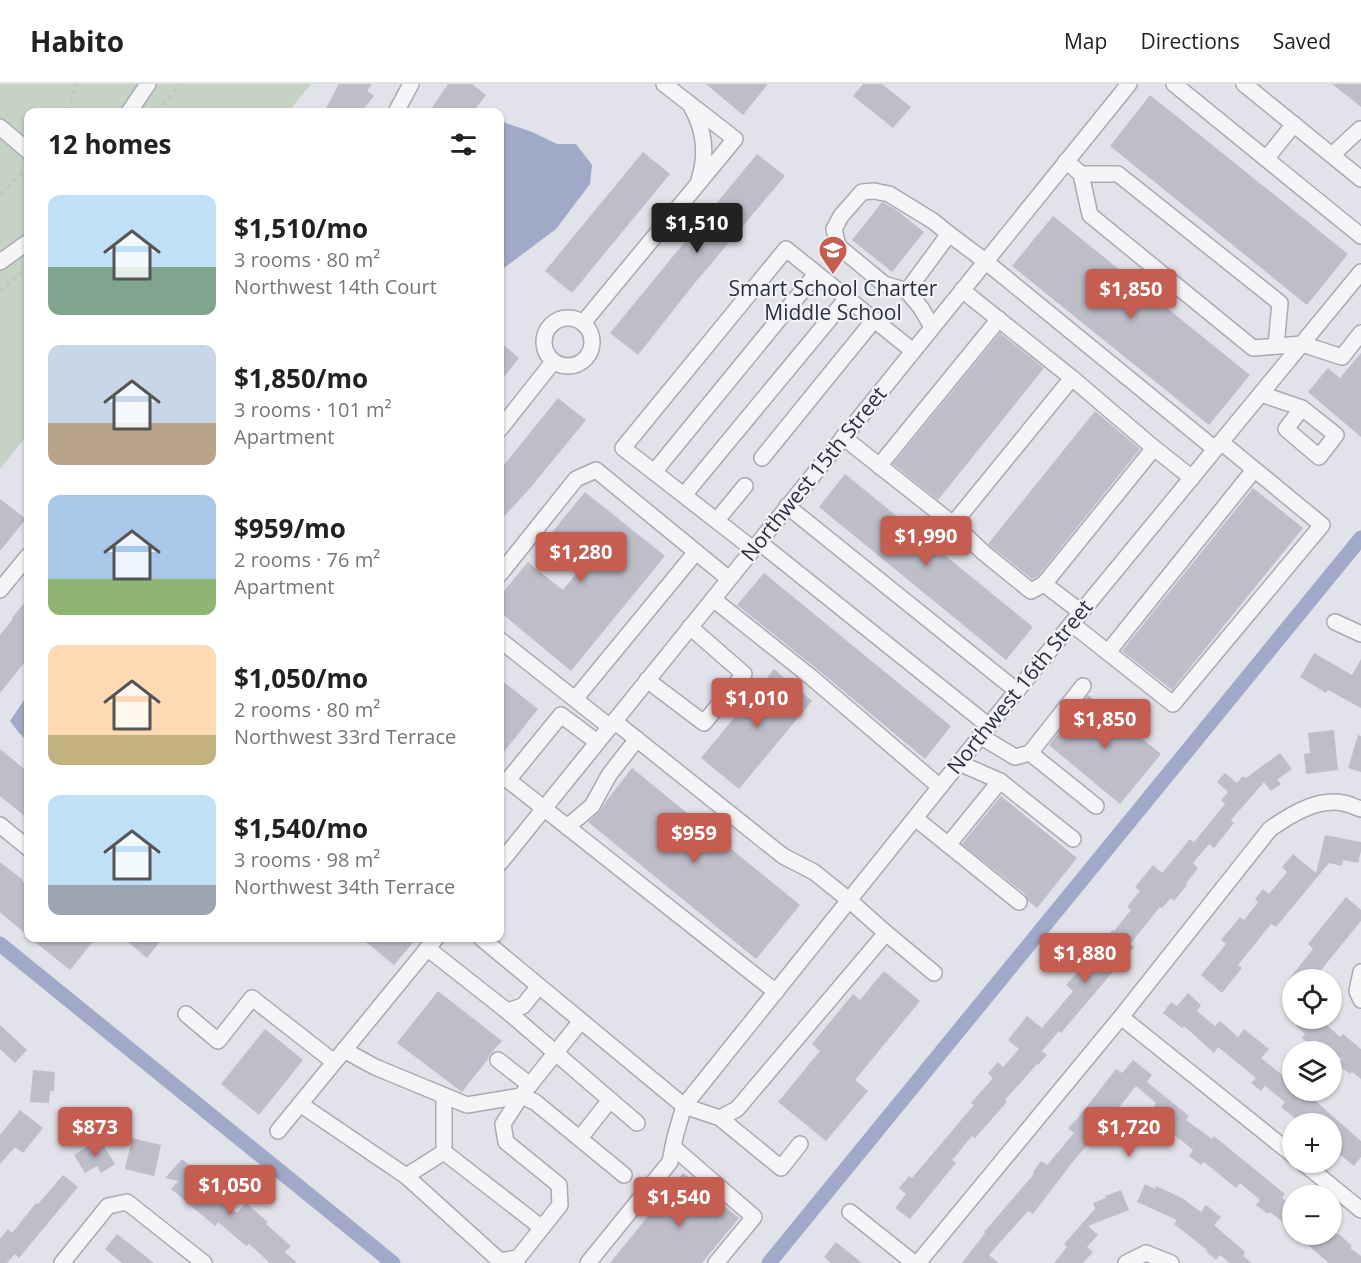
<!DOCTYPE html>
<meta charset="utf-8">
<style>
:root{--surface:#fff;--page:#f2f2f2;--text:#222;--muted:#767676;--line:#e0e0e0;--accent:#c55d51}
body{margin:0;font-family:"Open Sans",sans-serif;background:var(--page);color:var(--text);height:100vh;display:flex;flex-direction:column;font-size:22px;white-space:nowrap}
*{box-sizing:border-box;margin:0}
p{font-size:20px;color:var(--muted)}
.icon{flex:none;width:33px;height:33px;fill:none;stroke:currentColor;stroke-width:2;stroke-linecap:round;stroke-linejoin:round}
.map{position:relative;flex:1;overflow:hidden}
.side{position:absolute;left:24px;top:24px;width:480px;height:834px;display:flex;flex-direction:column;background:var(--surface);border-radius:12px;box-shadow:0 2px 4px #0004}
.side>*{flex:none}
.buttons{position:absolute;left:1282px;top:885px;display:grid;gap:12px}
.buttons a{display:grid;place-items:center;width:60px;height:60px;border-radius:50%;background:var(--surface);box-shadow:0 2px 4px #0004;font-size:30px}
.price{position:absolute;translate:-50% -51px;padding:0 14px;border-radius:6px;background:var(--accent);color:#fff;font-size:20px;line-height:39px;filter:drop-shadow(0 2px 3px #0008)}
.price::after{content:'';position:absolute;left:50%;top:36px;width:18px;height:14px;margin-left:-9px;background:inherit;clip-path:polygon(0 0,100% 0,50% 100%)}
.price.on{background:#222;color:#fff}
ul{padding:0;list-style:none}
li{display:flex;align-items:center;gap:18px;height:150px;padding:0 24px}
li span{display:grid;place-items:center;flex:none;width:168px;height:120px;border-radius:12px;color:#555}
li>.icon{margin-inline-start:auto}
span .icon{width:72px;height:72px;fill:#fffc;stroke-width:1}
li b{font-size:26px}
h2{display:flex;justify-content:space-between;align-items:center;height:72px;padding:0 24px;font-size:26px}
header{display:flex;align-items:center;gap:36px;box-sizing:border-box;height:84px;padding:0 30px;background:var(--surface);border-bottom:2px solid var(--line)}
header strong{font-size:28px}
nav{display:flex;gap:33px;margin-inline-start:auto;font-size:21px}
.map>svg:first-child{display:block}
.green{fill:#c4d3c4}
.water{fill:#a0a9c7}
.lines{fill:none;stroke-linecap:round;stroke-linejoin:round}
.canal{stroke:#a0a9c7;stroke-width:15}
.building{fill:#bdbec9}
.minor-casing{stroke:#a8a9b4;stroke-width:18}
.path{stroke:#c1c1c8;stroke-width:2;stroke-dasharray:4.5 4.5;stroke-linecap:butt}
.minor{stroke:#f5f5f8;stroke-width:15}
.labels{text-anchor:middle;stroke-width:4.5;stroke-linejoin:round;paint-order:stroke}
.poi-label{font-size:21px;fill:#2c2e40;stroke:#f2f3f7}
.street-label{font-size:21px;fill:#2c2e40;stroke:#f2f3f7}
</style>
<header>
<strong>Habito</strong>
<nav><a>Map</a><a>Directions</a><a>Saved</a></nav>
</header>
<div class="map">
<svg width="1361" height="1179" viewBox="0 0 1361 1179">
<rect width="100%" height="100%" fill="#e2e3ea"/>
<path class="green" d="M 0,0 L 311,0 L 288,28 L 28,28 L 28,350 L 0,385 Z"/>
<g class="water">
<path d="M 500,37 L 532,48 L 557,60 L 576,60 L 592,81 L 590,100 L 556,145 L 500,187 Z"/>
<path d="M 28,610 L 28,658 L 19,649 L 10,637 Z"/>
</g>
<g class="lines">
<g class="canal">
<path d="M 0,860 L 393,1179"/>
<path d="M 769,1179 L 1361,454"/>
</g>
</g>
<g class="building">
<path d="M 339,0 L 372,0 L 367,7 L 374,12 L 361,28 L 324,28 Z"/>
<path d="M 448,0 L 472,0 L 486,11 L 473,28 L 429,28 Z"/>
<path d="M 706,0 L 768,0 L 743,31 Z"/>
<path d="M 863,0 L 882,0 L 911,23 L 893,44 L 853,12 Z"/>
<path d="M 1332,0 L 1361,0 L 1361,23 Z"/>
<path d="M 1150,11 L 1348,170 L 1307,221 L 1110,62 Z"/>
<path d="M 643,68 L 670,90 L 572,209 L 545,187 Z"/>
<path d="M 757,70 L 785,92 L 694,200 L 638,271 L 610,249 Z"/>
<path d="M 882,118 L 895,125 L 924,148 L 892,188 L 852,156 Z"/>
<path d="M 1053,132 L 1250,291 L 1209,341 L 1012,182 Z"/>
<path d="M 1000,249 L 1044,284 L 938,416 L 893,380 Z"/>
<path d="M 500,258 L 519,274 L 500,298 Z"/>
<path d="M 1361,269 L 1361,353 L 1308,308 L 1328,284 L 1340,294 Z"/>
<path d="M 558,314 L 586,336 L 531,403 L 500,437 L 500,386 Z"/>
<path d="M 1095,327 L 1140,365 L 1038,492 L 1032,495 L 988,460 Z"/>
<path d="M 845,390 L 1033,543 L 1006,576 L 819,423 Z"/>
<path d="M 1253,404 L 1303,444 L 1172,606 L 1122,567 Z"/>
<path d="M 585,408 L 665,472 L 571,587 L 500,528 L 500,512 L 528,478 L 563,506 L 584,480 L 549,452 Z"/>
<path d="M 0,415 L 26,435 L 0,467 Z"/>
<path d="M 764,489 L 951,642 L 925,675 L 817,585 L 737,521 Z"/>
<path d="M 28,514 L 28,574 L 0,609 L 0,551 L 13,535 L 12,534 Z"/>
<path d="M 1314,569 L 1352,591 L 1361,575 L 1361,624 L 1328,606 L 1326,609 L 1300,593 Z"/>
<path d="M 774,585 L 812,617 L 739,705 L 701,674 Z"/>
<path d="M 500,595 L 538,625 L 500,673 Z"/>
<path d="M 1088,611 L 1161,670 L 1120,720 L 1049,661 Z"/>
<path d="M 1334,646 L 1338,686 L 1306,690 L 1304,670 L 1310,669 L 1308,649 Z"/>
<path d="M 1358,651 L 1361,652 L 1361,688 L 1348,684 Z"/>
<path d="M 0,665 L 28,688 L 28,735 L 0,712 Z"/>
<path d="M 1280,669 L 1292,685 L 1277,696 L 1281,700 L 1271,707 L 1264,698 L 1231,736 L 1234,739 L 1214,764 L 1209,760 L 1193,779 L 1198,784 L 1186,800 L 1187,801 L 1174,817 L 1171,814 L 1162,824 L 1160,823 L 1130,860 L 1134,863 L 1061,949 L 1059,947 L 1042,967 L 1047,971 L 1038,981 L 1037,980 L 1005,1016 L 1007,1018 L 975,1054 L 972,1052 L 952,1076 L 956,1079 L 910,1135 L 895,1124 L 906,1110 L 899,1104 L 909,1092 L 912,1094 L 974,1021 L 971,1019 L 993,994 L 988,989 L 998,978 L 1003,983 L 1019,965 L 1008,956 L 1027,932 L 1042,944 L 1073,907 L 1066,901 L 1082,883 L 1087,888 L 1107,863 L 1102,859 L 1112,846 L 1114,847 L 1131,826 L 1127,823 L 1140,807 L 1135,803 L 1153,781 L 1162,789 L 1190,755 L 1194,758 L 1225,720 L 1221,716 L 1228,708 L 1217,698 L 1225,689 L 1237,699 L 1243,692 L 1246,694 Z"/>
<path d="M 632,684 L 800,821 L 756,875 L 588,738 L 600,727 L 607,716 Z"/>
<path d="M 1001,712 L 1077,774 L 1037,824 L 1028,817 L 1025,810 L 962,760 Z"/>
<path d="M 1325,751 L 1361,758 L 1361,767 L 1358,779 L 1343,776 L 1342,782 L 1329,779 L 1276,843 L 1271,840 L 1238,881 L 1242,884 L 1222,909 L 1201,891 L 1226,860 L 1221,856 L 1240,833 L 1244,836 L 1258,818 L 1255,815 L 1263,805 L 1269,810 L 1287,788 L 1282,783 L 1293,770 L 1316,789 Z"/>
<path d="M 0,778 L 23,796 L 22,797 L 28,802 L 28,852 L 0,828 Z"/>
<path d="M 1346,813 L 1361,826 L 1361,837 L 1313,896 L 1288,896 L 1313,865 L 1308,860 Z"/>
<path d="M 30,854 L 96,854 L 70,886 Z"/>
<path d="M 123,854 L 163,854 L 147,874 Z"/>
<path d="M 361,854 L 417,854 L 394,881 Z"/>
<path d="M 884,887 L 920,917 L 855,996 L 868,1007 L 826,1057 L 778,1018 L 820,967 L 812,960 L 853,910 L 860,916 Z"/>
<path d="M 438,907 L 502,957 L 490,970 L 488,975 L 462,1008 L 397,959 Z"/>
<path d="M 1188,909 L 1201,921 L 1197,927 L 1215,942 L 1220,937 L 1238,953 L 1244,945 L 1269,965 L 1261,974 L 1291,998 L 1288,1002 L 1306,1017 L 1310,1012 L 1361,1057 L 1361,1073 L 1354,1082 L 1332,1064 L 1332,1040 L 1302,1040 L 1281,1023 L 1285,1018 L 1265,1002 L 1261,1007 L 1251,999 L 1256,994 L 1218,963 L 1214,969 L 1184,942 L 1182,944 L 1163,929 L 1171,918 L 1177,922 Z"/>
<path d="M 1302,934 L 1319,934 L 1340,953 L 1343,950 L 1361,965 L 1361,995 L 1352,988 L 1350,990 L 1337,980 L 1342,975 L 1324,961 L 1322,963 L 1315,956 L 1310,961 L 1302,954 L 1305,950 L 1296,942 Z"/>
<path d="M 0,941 L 27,966 L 15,979 L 0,965 Z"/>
<path d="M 265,945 L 303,976 L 259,1031 L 221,1000 Z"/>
<path d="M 1133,976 L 1152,991 L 1147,998 L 1189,1032 L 1186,1036 L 1212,1055 L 1214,1052 L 1285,1110 L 1282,1114 L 1293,1122 L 1293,1146 L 1270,1128 L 1268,1130 L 1256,1121 L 1260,1116 L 1240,1099 L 1236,1104 L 1204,1078 L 1201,1081 L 1189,1072 L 1193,1066 L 1166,1044 L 1165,1046 L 1156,1038 L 1160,1033 L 1151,1026 L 1156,1019 L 1136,1002 L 1106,1040 L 1071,1080 L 1033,1130 L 1028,1127 L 989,1171 L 999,1179 L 962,1179 L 985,1149 L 984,1148 L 1034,1090 L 1033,1088 L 1041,1077 L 1047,1081 L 1074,1049 L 1068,1044 L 1077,1035 L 1116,985 L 1122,989 Z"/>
<path d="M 33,986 L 55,988 L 54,1007 L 50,1007 L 49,1019 L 30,1018 Z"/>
<path d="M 20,1026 L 43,1044 L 23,1069 L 15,1063 L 0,1080 L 0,1051 Z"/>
<path d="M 132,1054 L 161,1061 L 154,1092 L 125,1085 Z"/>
<path d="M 93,1059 L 95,1063 L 102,1059 L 115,1080 L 101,1089 L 97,1082 L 85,1089 L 74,1071 Z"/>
<path d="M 182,1075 L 204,1095 L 200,1099 L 237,1129 L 246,1119 L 268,1138 L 266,1140 L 291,1162 L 285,1168 L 297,1179 L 270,1179 L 249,1160 L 246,1162 L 218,1138 L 215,1142 L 171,1105 L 178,1097 L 165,1094 Z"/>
<path d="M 683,1089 L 739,1134 L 702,1179 L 610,1179 Z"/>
<path d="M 63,1091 L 78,1103 L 19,1174 L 15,1170 L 7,1179 L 0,1179 L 0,1155 L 8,1145 L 12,1149 L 36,1119 L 38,1120 Z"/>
<path d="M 1145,1100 L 1155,1105 L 1156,1102 L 1182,1114 L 1201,1128 L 1206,1121 L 1221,1133 L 1214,1141 L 1245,1168 L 1243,1172 L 1252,1179 L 1230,1179 L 1220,1171 L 1216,1176 L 1206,1167 L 1207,1166 L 1174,1140 L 1177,1136 L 1137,1118 Z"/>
<path d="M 1121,1106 L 1129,1126 L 1088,1142 L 1098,1151 L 1087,1163 L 1093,1168 L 1083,1179 L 1054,1179 L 1067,1163 L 1064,1160 L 1095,1125 L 1093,1119 L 1106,1114 L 1105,1112 Z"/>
<path d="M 117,1150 L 154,1179 L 122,1179 L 105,1165 Z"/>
<path d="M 1295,1150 L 1339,1150 L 1352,1162 L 1350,1164 L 1361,1172 L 1361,1179 L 1329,1179 Z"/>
<path d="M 836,1158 L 862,1179 L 831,1179 L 824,1173 Z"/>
</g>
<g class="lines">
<g class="minor-casing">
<g id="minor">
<path d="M 1174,0 L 1361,152"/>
<path d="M 1244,0 L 1361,95"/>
<path d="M 692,24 C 705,47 707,71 699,96"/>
<path d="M 129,28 L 148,0"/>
<path d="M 396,28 L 411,0"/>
<path d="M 0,43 L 28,67"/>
<path d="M 1332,71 L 1360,45 L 1361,45"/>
<path d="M 1266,75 L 1294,40"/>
<path d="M 1066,77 L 1081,90 L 1090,131 L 1253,264 L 1302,260 L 1342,273 L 1361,249"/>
<path d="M 1081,90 L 1118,90 L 1280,219 L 1276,262"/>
<path d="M 0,178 L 28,158"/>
<path d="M 907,207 L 884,200 L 838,162 L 834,145 L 841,132 L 862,108 L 874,107 L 889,110 L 933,137 L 949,150"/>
<circle cx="568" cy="258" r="24"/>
<path d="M 583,239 L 735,55 L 664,0"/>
<path d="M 932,243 L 921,224 L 907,207 L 949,150 L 985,177 L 1215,365"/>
<path d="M 1072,294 L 1154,364"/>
<path d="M 1261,310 L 1302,324 L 1336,351 L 1319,373 L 1286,345 L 1302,324"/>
<path d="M 500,345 L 553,278"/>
<path d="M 843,353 L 953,440 L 1072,294 L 962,206"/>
<path d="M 762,374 L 874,236"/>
<path d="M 879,382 L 999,235"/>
<path d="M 654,388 L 816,190"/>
<path d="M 684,411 L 847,214"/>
<path d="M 787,422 L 1017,607"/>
<path d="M 717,436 L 745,402"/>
<path d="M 953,440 L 984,469 L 1031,507 L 1044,500"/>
<path d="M 759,458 L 989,642"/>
<path d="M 753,465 L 623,364 L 786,165 L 913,267"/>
<path d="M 500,490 L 576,395 L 596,386 L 729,495"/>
<path d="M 0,506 L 28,472"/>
<path d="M 713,515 L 811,593 L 940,703"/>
<path d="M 1081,528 L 1044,500 L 1154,364 L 1192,394"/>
<path d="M 1335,538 L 1361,550"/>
<path d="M 1072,540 L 1173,620 L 1322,441 L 1221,358"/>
<path d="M 500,556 L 610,643"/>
<path d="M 1108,568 L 1254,386"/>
<path d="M 647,596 L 704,639 L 744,590 L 690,543"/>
<path d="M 575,615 L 696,468"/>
<path d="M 614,637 L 783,772 L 814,788 L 849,816 L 886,849 L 737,1025 L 720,1034"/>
<path d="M 980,652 L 1015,673 L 1030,669 L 1096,722"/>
<path d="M 597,658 L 561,631 L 508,696 L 776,908"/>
<path d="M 1030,669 L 1083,602"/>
<path d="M 959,679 L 1000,697"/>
<path d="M 915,734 L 1019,818"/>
<path d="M 0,741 L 28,764"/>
<path d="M 567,743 L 592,722 L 609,691 L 637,655"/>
<path d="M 948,761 L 1000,697 L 1073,755"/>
<path d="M 500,779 L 1129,0"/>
<path d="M 886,849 L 934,889"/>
<path d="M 481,854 L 684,1022 L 720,1034 L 781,1084 L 800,1060"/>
<path d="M 427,864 L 507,927 L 523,922 L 539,902"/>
<path d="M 1361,888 L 1357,907 L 1361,916"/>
<path d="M 507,927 L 637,1039"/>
<path d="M 186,930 L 218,957 L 252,914 L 334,978"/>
<path d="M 1121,933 L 1293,1071"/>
<path d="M 344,966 L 375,983 L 467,1021 L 521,1012 L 581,937"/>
<path d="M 498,976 L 530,1001"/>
<path d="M 444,1012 L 444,1068 L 542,1144"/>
<path d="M 300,1020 L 406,1092 L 500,1177 L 518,1174 L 560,1121 L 559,1101 L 506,1058 L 503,1040 L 521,1012 L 535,1018 L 624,1091"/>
<path d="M 278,1047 L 436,854"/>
<path d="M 580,1054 L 610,1016"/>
<path d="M 673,1063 L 754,1133 L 716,1179"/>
<path d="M 1302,1078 L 1361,1126"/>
<path d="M 406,1092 L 444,1068"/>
<path d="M 850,1128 L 914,1179"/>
<path d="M 62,1179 L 108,1122 L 127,1118 L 204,1179"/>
<path d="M 588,1179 L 670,1078 L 675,1053 L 684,1022 L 1036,583 L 1361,188"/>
<path d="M 918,1179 L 1121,933 L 1270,745 C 1290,731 1317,714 1343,719 C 1349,720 1355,723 1361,725"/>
<path d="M 1126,1179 L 1146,1169 L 1171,1179"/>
</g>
</g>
<g class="path">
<path d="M 69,28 L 76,0"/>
<path d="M 156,28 L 181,0"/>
<path d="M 0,110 L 10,101 L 27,82"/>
<path d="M 0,208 L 20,189 L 28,184"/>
</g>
<use href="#minor" class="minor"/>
</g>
<defs>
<g id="school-pin" transform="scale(1.5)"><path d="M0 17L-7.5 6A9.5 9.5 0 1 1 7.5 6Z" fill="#c55d51" stroke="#f2f3f7"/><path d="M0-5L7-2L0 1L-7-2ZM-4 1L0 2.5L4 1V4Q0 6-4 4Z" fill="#fff"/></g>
</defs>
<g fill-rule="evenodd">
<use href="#school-pin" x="833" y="166"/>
</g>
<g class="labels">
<g class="poi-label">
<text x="833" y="212">Smart School Charter<tspan x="833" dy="24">Middle School</tspan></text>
</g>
<g class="street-label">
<text transform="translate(814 390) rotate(-51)" y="7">Northwest 15th Street</text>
<text transform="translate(1020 603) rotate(-51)" y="7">Northwest 16th Street</text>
</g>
</g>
</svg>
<div class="buttons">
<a><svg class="icon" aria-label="locate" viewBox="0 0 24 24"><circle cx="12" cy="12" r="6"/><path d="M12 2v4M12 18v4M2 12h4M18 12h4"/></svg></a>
<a><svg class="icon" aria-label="layers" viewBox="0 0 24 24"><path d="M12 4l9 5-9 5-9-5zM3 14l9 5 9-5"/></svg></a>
<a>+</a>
<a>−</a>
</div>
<b class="price on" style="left:697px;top:170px">$1,510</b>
<b class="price" style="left:1131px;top:236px">$1,850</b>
<b class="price" style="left:926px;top:483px">$1,990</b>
<b class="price" style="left:581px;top:499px">$1,280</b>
<b class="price" style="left:757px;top:645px">$1,010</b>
<b class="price" style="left:1105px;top:666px">$1,850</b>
<b class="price" style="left:694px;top:780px">$959</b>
<b class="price" style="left:1085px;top:900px">$1,880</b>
<b class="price" style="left:95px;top:1074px">$873</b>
<b class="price" style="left:1129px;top:1074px">$1,720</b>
<b class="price" style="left:230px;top:1132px">$1,050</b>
<b class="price" style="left:679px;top:1144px">$1,540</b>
<section class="side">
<h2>12 homes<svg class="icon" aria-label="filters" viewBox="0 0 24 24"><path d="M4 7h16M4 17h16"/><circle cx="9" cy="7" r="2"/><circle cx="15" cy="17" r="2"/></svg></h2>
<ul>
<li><span style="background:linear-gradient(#bfe0f5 60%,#7fa58c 0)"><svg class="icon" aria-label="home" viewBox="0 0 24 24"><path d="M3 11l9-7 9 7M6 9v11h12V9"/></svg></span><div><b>$1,510/mo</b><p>3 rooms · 80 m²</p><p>Northwest 14th Court</p></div></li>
<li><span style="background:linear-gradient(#c9d6e8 65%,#b9a48a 0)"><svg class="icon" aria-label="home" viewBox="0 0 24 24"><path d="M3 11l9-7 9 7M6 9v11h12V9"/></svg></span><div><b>$1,850/mo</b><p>3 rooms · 101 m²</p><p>Apartment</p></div></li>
<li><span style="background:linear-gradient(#a9c7e8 70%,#8fb573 0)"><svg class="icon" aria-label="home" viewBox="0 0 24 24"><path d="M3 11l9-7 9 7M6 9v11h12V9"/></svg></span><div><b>$959/mo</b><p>2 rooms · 76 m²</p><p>Apartment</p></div></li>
<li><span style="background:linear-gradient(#ffd9b3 75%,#c2b280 0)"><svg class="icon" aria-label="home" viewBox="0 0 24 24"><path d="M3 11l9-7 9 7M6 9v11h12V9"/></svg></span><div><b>$1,050/mo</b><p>2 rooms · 80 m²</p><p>Northwest 33rd Terrace</p></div></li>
<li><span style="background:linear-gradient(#bfe0f5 75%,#9aa5b1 0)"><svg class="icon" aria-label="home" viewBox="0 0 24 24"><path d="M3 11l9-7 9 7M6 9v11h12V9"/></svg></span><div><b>$1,540/mo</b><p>3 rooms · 98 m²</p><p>Northwest 34th Terrace</p></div></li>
</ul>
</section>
</div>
